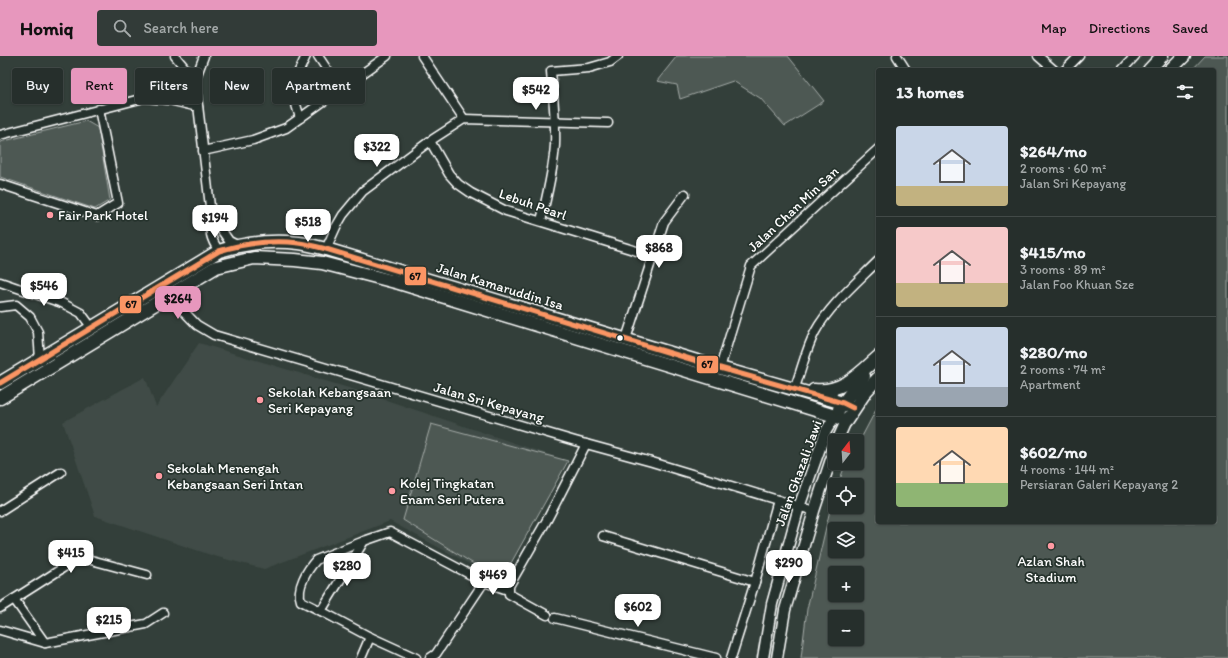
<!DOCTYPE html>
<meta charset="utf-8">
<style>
:root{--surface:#262f2c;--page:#323b38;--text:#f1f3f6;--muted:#a4a9a9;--line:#424a48;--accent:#e797bd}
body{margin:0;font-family:Itim,sans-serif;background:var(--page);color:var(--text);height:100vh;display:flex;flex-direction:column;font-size:15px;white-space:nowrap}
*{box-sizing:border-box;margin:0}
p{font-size:13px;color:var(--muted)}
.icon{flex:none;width:22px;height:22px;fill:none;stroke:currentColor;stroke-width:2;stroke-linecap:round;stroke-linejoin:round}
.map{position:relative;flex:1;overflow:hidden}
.panel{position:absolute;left:876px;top:12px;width:340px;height:456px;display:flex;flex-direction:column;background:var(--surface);border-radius:4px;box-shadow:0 1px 3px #0004,0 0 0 1px var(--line)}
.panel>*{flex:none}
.banner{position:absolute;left:12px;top:12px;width:380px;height:36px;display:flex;gap:8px}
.needle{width:26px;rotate:17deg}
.buttons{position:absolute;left:828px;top:378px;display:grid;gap:8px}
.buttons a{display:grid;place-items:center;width:36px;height:36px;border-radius:4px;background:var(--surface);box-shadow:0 1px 3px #0004,0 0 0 1px var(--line);font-size:20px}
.price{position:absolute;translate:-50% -34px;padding:0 9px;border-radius:8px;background:#fff;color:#222;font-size:13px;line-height:26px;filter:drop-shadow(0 1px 2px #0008)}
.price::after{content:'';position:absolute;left:50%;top:24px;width:12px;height:9px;margin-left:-6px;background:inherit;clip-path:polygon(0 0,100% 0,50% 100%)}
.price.on{background:var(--accent);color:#111}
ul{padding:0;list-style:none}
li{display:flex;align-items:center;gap:12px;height:100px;padding:0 20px}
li+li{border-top:1px solid var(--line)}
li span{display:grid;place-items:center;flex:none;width:112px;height:80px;border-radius:4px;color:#555}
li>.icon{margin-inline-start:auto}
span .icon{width:48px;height:48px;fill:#fffc;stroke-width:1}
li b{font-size:17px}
h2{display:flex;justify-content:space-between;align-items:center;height:48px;padding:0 20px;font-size:17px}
.pill{padding:0 14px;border-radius:4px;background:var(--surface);box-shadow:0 1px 3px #0004,0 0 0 1px var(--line);font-size:14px;line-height:36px}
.pill.on{background:var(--accent);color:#111}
header{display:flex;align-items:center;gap:24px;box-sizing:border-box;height:56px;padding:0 20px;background:var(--accent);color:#111}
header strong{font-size:19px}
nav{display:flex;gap:22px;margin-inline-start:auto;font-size:14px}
.search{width:280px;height:36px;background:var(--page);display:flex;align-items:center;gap:10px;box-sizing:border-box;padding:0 14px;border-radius:4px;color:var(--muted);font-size:15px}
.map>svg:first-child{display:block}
.built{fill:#404c47}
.green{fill:#4d5853;stroke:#a6aca9;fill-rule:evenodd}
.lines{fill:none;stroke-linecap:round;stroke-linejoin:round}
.minor-casing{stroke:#fff;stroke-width:11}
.tertiary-casing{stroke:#fff;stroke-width:13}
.secondary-casing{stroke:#fff;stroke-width:15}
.minor{stroke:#26332d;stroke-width:8}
.tertiary{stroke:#26332d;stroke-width:10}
.secondary{stroke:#26332d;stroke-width:12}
.bus-1-casing{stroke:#26332d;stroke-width:8}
.bus-1{stroke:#fb9564;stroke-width:5}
.poi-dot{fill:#ff9aa2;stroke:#26332d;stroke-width:1.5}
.bus-dot{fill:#fff;stroke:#26332d;stroke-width:1.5}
.labels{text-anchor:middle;stroke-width:3.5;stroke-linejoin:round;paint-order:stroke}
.street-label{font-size:14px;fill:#fff;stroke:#26332d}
.poi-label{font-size:14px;fill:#fff;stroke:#26332d;text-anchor:start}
.line-badge{stroke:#26332d;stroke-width:1.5}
.pale-badge-label{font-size:11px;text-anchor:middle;font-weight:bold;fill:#111}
</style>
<header>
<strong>Homiq</strong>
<div class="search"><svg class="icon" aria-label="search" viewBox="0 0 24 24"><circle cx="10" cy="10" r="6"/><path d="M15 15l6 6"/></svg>Search here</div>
<nav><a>Map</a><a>Directions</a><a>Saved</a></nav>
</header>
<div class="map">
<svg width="1228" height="602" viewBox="0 0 1228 602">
<rect width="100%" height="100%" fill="#333f3a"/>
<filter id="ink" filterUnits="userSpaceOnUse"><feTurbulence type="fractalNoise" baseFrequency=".025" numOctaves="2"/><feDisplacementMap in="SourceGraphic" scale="8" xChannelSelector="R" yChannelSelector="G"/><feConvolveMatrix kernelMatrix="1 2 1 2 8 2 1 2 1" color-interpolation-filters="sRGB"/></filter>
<g filter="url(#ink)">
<path class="built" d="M 199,287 L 362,336 L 568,405 L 501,525 L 390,465 L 264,513 L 214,500 L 95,460 L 63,366 L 145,321 L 156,351 Z"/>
<g class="green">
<path d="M 677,0 L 788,0 L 824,45 L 785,70 L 760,42 L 733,25 L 680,43 L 677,29 L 657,25 Z"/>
<path d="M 1205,0 L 1228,0 L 1228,602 L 801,602 L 807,553 L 830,454 L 835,438 L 835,451 L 857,451 L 857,429 L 838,429 L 844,412 L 847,407 L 857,407 L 857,390 L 878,350 L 878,466 L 1214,466 L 1214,14 L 1192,14 ZM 835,473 L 857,473 L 857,495 L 835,495 ZM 835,517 L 857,517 L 857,539 L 835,539 ZM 835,561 L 857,561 L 857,583 L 835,583 Z"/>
<path d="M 86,65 L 98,72 L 110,144 L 95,153 L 0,121 L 0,86 Z"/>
<path d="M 431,368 L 568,405 L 501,525 L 403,464 Z"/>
</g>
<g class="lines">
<g class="minor-casing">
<g id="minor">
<path d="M 175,0 L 195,24"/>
<path d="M 204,0 L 195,24 L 211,159 C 210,175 209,181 219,195"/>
<path d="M 318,0 L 340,33"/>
<path d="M 422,0 L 464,63"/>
<path d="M 897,0 L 906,14"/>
<path d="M 1038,0 L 1054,14"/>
<path d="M 1065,14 L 1079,0"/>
<path d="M 1122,14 L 1135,0"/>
<path d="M 300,62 L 291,32 L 306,0"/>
<path d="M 0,79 L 144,42 L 169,44 L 198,51"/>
<path d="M 430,85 L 449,118 L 458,128 L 471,137 L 506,155 L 653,200"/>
<path d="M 203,95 L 253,84 L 286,72 L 387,0"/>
<path d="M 0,128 L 97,160 L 118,147 L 99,53"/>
<path d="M 211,159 L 229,185 L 237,189"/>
<path d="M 541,165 C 547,139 553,117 555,89 C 556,65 553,40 551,15 L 589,12 L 610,6 L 618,0"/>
<path d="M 326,193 L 336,171 L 343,159 L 363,135 L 430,85 L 464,63 L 608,67"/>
<path d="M 0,226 L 62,247 L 81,257 L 92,272"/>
<path d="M 168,239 L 197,269 L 214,279 L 575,385 L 652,406 L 814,455"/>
<path d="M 0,251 L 16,249 L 30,261 L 38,276 L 40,303"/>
<path d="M 626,283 L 664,166 L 685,138"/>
<path d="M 720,312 L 751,210 L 878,93"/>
<path d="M 795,331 C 802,313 806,293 815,276 C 829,250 857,226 878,205"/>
<path d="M 0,455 L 61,416"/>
<path d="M 603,480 L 755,526"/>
<path d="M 14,543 L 45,587"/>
<path d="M 0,552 L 80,501 L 147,519"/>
<path d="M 321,555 L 301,545 C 296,532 307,514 316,504 L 364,485"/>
<path d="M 547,559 L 509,538 L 509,530 L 548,462 L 586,388"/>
<path d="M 555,562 L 716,602"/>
<path d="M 0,574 L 45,587 L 146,568 L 163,557"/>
<path d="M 361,602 L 370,581"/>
<path d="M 416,602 L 370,581 L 321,555 L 364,485 L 390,476 L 484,526 L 508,534"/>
<path d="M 430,602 L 436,598 L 484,526"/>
<path d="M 731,602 L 755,526 L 778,444"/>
</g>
</g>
<g class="tertiary-casing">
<g id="tertiary">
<path d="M 837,385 L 846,365"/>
<path d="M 763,602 L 772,548 L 799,451 L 826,375 L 835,360"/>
<path d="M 777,602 L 785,554 L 814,455 L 835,391"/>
</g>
</g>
<g class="secondary-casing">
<g id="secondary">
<path d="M 1149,14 L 1162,0"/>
<path d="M 1170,14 L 1184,0"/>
<path d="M 0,327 L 219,195 C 245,187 272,184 299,187 C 308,188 317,191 326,193 L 720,312 L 843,347 L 853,352"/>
<path d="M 814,334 C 842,337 858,319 878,301"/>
<path d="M 0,342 L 216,211 L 254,202 L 295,204 L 322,207 L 399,227 L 835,360 L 846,365 L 866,335 L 878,322"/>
<path d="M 839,353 L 843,347 L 864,320"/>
</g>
</g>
<use href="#minor" class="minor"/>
<use href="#tertiary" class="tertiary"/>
<use href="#secondary" class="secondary"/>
<g class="bus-1-casing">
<path id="bus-1" d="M 0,327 L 219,195 C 245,187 272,184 299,187 C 308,188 317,191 326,193 L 720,312 L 843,347 L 853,352"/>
</g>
<use href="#bus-1" class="bus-1"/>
</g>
</g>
<g class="poi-dot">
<circle cx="50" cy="159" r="4"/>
<circle cx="260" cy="344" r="4"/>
<circle cx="159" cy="420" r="4"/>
<circle cx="392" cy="435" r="4"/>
<circle cx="1051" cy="490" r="4"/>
</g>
<circle class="bus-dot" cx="620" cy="282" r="3.5"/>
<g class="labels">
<g class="street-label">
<text transform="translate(533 148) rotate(19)" y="5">Lebuh Pearl</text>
<text transform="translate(793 153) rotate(-43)" y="5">Jalan Chan Min San</text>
<text transform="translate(500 230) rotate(17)" y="5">Jalan Kamaruddin Isa</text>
<text transform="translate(489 346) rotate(16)" y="5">Jalan Sri Kepayang</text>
<text transform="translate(798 417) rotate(-70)" y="5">Jalan Ghazali Jawi</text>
</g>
<g class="poi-label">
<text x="58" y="164">Fair Park Hotel</text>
<text x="268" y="341">Sekolah Kebangsaan<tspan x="268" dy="16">Seri Kepayang</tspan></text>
<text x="167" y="417">Sekolah Menengah<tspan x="167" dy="16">Kebangsaan Seri Intan</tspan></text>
<text x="400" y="432">Kolej Tingkatan<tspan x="400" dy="16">Enam Seri Putera</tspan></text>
<text x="1051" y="510" text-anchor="middle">Azlan Shah<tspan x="1051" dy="16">Stadium</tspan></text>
</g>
</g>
<g class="line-badge">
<rect x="404" y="210" width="23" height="20" rx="4" fill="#fb9564"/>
<rect x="119" y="239" width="23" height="19" rx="4" fill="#fb9564"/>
<rect x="696" y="299" width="23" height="19" rx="4" fill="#fb9564"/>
</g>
<g class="pale-badge-label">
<text x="415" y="224">67</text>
<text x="131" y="252">67</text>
<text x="707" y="312">67</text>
</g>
</svg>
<div class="buttons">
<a><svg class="needle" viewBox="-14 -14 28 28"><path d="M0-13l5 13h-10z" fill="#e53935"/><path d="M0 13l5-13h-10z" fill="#a4a9a9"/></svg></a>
<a><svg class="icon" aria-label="locate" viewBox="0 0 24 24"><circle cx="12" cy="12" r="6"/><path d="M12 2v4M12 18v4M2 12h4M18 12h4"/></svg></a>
<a><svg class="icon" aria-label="layers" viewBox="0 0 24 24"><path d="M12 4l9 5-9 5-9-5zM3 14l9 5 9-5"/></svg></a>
<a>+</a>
<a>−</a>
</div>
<b class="price" style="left:536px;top:55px">$542</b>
<b class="price" style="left:377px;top:112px">$322</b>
<b class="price" style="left:215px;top:183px">$194</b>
<b class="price" style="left:308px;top:187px">$518</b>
<b class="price" style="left:659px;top:213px">$868</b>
<b class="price" style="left:44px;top:251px">$546</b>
<b class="price on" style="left:178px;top:264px">$264</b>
<b class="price" style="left:71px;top:518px">$415</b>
<b class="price" style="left:789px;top:528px">$290</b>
<b class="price" style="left:347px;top:531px">$280</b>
<b class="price" style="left:493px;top:540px">$469</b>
<b class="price" style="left:638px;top:572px">$602</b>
<b class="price" style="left:109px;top:585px">$215</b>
<div class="banner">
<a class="pill">Buy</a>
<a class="pill on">Rent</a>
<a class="pill">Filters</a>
<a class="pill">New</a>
<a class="pill">Apartment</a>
</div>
<section class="panel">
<h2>13 homes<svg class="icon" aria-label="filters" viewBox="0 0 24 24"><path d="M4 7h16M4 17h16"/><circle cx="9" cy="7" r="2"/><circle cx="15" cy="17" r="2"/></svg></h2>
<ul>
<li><span style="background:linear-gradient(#c9d6e8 75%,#c2b280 0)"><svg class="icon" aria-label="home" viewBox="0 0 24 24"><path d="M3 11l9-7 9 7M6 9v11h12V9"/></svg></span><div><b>$264/mo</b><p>2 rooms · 60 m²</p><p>Jalan Sri Kepayang</p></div></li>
<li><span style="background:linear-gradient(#f6c9c9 70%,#c2b280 0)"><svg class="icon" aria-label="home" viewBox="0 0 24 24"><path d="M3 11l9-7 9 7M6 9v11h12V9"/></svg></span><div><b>$415/mo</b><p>3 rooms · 89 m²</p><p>Jalan Foo Khuan Sze</p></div></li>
<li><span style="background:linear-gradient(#c9d6e8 75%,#9aa5b1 0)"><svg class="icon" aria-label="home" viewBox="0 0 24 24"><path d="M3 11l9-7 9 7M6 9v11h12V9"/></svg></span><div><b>$280/mo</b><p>2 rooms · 74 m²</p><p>Apartment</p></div></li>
<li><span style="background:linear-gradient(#ffd9b3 70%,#8fb573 0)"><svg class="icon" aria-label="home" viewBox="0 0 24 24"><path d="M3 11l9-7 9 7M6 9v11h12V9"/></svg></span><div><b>$602/mo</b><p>4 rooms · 144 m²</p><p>Persiaran Galeri Kepayang 2</p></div></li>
</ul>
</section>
</div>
